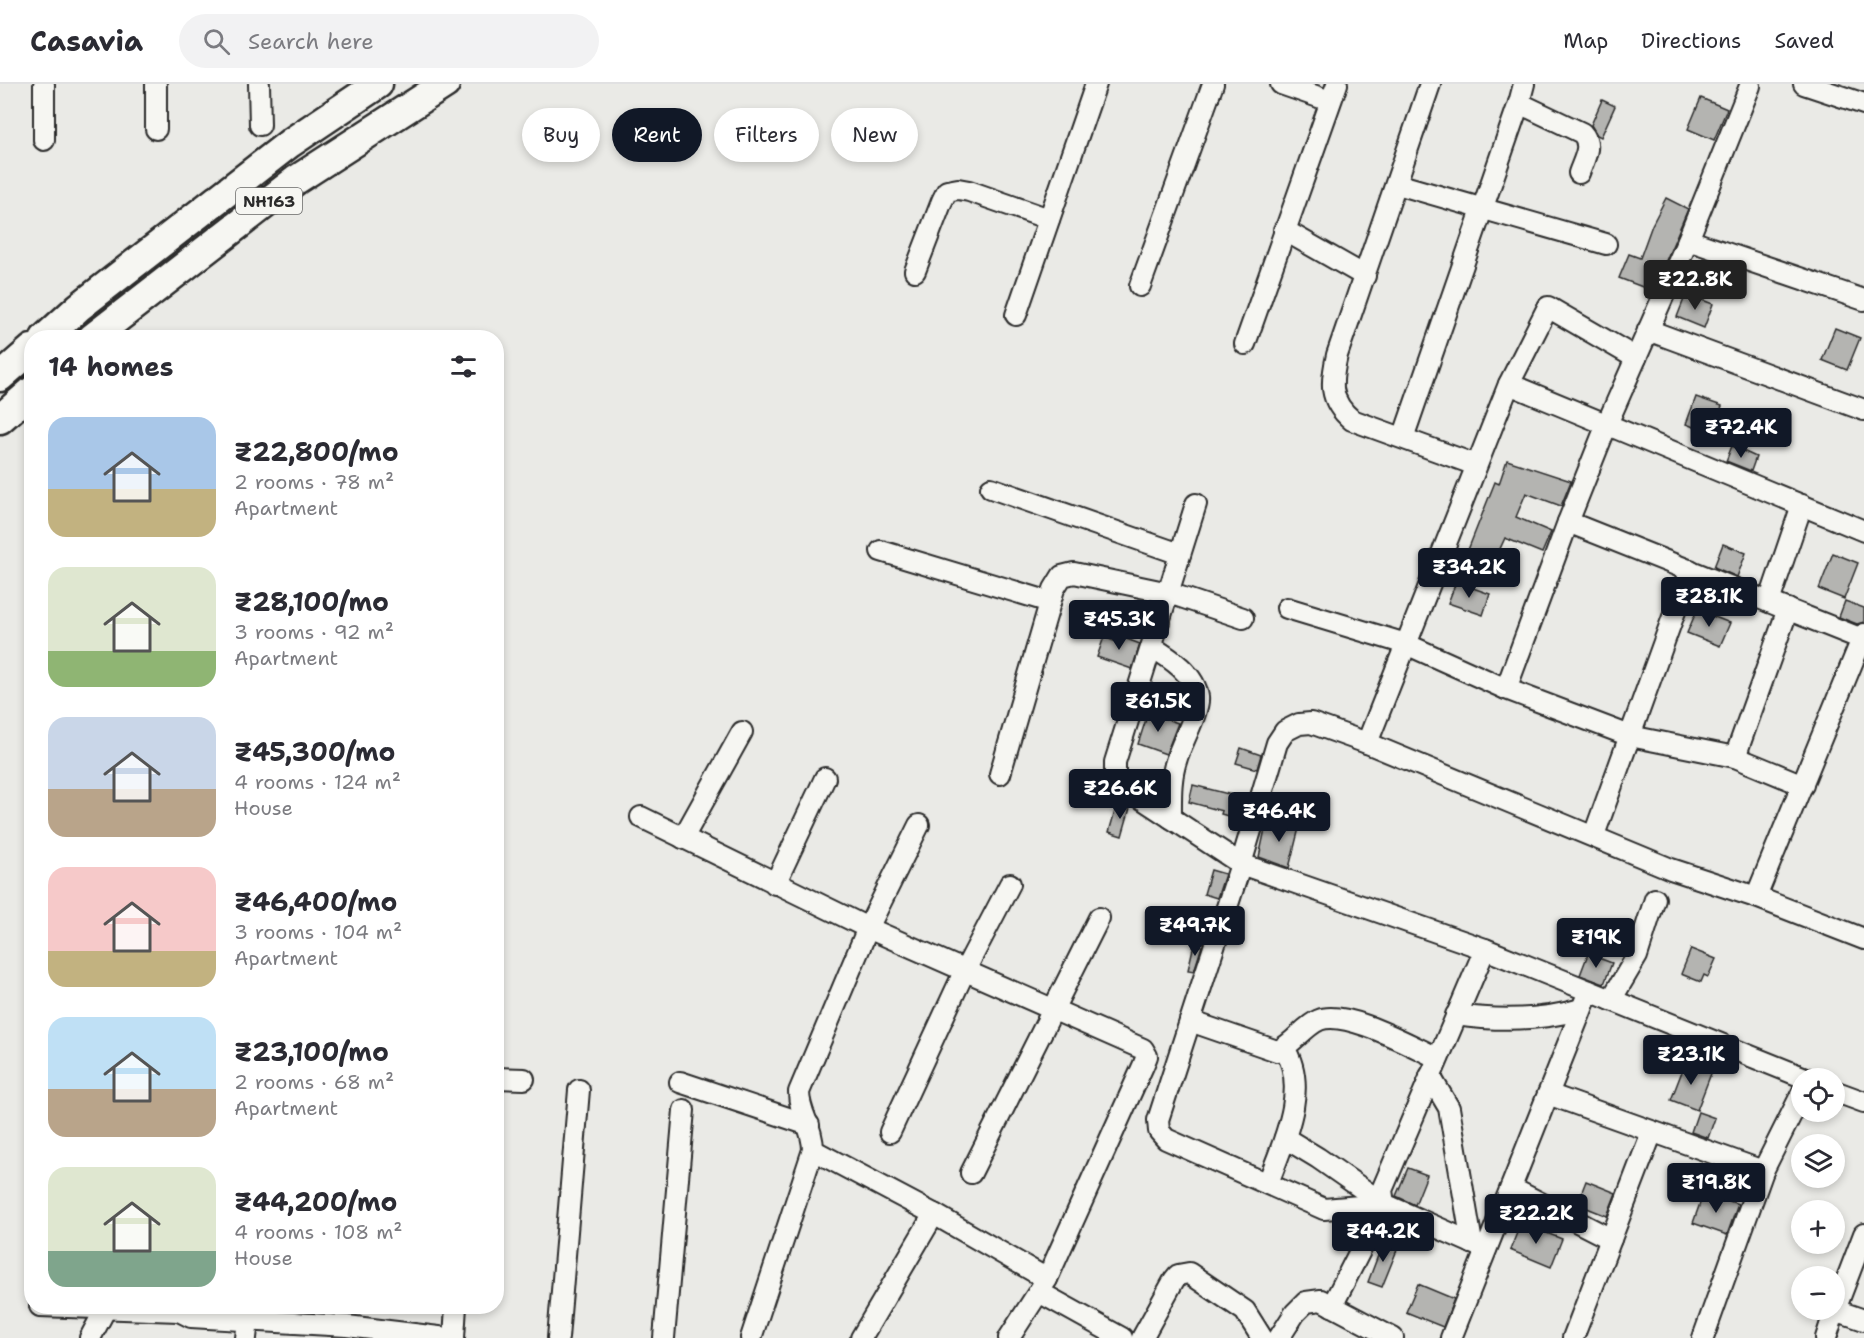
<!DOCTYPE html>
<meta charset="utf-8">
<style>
:root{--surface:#fff;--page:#f2f2f3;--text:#2b2b33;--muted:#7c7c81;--line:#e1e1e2;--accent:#111827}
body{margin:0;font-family:"Shantell Sans",sans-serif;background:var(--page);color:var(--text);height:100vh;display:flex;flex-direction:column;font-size:22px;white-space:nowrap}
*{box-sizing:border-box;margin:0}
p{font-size:20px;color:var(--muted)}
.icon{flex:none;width:33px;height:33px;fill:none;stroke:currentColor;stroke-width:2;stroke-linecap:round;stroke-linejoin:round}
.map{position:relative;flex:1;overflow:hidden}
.details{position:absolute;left:24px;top:246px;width:480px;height:984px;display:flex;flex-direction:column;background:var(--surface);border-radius:24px;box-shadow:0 3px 9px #0003}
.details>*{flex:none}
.hud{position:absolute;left:522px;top:24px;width:570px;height:54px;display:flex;gap:12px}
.controls{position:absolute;left:1791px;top:984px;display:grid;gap:12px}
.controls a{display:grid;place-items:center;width:54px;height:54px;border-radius:50%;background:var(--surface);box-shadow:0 3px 9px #0003;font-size:30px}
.price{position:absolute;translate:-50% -51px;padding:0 14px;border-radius:6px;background:var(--accent);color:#fff;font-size:20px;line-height:39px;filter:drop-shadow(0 2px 3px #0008)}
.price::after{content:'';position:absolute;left:50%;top:36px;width:18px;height:14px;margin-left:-9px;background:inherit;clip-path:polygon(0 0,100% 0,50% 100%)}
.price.on{background:#222;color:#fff}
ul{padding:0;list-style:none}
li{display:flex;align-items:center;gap:18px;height:150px;padding:0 24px}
li span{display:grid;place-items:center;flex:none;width:168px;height:120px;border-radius:18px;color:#555}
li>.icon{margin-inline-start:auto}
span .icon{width:72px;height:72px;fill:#fffc;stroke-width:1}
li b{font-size:26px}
h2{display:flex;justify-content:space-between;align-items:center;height:72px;padding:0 24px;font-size:26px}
.chip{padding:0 21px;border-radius:27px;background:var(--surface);box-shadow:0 3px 9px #0003;font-size:21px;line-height:54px}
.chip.on{background:var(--accent);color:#fff}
header{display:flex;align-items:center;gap:36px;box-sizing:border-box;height:84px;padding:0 30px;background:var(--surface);border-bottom:2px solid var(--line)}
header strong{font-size:28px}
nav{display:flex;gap:33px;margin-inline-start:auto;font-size:21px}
.search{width:420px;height:54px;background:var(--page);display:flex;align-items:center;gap:15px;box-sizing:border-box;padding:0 21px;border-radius:33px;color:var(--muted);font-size:22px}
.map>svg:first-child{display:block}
.building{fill:#b4b4b1;stroke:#2b2b2b;stroke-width:1.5}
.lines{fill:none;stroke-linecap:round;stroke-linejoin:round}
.minor-casing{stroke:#2b2b2b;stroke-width:24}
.highway-casing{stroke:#2b2b2b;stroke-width:33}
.minor{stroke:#f6f6f2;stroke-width:20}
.highway{stroke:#f6f6f2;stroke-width:28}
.labels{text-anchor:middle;stroke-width:4.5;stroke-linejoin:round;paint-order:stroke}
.shield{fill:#f6f6f2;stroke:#686867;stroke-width:1.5}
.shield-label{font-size:16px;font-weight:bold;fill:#2b2b2b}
</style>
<header>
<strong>Casavia</strong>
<div class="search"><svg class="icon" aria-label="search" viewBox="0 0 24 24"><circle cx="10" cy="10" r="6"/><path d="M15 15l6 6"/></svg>Search here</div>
<nav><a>Map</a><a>Directions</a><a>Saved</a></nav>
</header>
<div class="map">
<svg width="1864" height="1254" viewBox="0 0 1864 1254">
<rect width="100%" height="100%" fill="#eaeae6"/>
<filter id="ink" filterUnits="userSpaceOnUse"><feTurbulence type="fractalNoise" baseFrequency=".0167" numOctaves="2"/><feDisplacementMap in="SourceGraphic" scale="12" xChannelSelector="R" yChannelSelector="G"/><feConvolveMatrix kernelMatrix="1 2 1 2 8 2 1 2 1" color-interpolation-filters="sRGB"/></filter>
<g filter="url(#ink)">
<g class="building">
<path d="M 1701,14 L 1727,25 L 1714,56 L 1688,45 Z"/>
<path d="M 1602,16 L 1615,22 L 1601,53 L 1597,51 L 1591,41 Z"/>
<path d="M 1666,114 L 1688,125 L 1653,207 L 1619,194 L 1629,170 L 1640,174 L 1652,141 Z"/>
<path d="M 1686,210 L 1713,220 L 1704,244 L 1677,233 Z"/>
<path d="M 1835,244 L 1860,254 L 1847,286 L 1822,276 Z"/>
<path d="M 1696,313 L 1722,322 L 1712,350 L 1686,340 Z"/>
<path d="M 1732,362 L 1756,373 L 1751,387 L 1726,377 Z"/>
<path d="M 1507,376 L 1571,397 L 1561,422 L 1526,409 L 1516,433 L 1551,448 L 1542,469 L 1505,454 L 1492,482 L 1466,471 L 1495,398 L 1499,400 Z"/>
<path d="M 1723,460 L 1746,469 L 1737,493 L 1714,483 Z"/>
<path d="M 1833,469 L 1858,479 L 1844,515 L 1819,505 Z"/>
<path d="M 1456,498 L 1490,510 L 1483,531 L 1448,519 Z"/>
<path d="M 1845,517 L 1864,524 L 1864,538 L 1857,540 L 1839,533 Z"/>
<path d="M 1697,526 L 1730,539 L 1720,562 L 1687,549 Z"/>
<path d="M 1116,551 L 1140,560 L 1132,585 L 1097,573 L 1104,553 L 1114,557 Z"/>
<path d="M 1148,629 L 1178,639 L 1166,670 L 1138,660 Z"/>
<path d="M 1241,664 L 1261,671 L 1257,685 L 1236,679 Z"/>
<path d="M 1193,701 L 1248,715 L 1242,736 L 1221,730 L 1222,727 L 1189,718 Z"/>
<path d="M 1117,720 L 1130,724 L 1122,752 L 1109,748 Z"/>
<path d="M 1267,736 L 1299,744 L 1289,784 L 1259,773 Z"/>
<path d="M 1211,786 L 1225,790 L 1217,814 L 1204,810 Z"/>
<path d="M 1194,860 L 1202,862 L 1194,887 L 1188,886 Z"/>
<path d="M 1691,865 L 1716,875 L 1708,893 L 1704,891 L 1701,898 L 1681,890 Z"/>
<path d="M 1588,870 L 1612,879 L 1604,900 L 1580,891 Z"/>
<path d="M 1686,977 L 1712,987 L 1697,1026 L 1671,1016 Z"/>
<path d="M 1698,1028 L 1715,1034 L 1708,1054 L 1691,1048 Z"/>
<path d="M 1408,1084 L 1427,1091 L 1415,1121 L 1396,1112 Z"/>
<path d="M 1586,1097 L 1616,1109 L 1607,1132 L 1577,1120 Z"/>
<path d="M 1704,1108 L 1738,1120 L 1727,1151 L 1693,1139 Z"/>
<path d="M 1521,1139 L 1562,1155 L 1551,1183 L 1510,1166 Z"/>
<path d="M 1384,1156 L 1399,1161 L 1382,1203 L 1368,1198 Z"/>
<path d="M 1418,1200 L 1454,1215 L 1443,1243 L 1406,1228 Z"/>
</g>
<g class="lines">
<g class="minor-casing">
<g id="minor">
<path d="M 156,0 L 156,45"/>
<path d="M 259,0 L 260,41"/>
<path d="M 1281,0 L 1330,17"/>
<path d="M 1430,0 L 1337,271 C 1331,298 1328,316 1352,336 L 1476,381"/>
<path d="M 1524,0 L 1519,19 L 1582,49 C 1593,61 1584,75 1579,89"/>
<path d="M 1804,0 L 1864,20"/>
<path d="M 44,56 L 44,0"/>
<path d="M 1397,100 L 1606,160"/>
<path d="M 1284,146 L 1365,192"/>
<path d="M 1688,156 L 1864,216"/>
<path d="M 915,187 L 942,117 L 947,107 L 958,105 L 969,107 L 1049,135"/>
<path d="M 1140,202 L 1213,0"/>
<path d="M 1016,231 L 1096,0"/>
<path d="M 1648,246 L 1864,326"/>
<path d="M 1245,260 L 1337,0"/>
<path d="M 1509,300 L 1864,447"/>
<path d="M 1403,354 L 1519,19"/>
<path d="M 991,404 L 1180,470"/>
<path d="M 1196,420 L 1115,678 L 1115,691 L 1124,703 L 1241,780 L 1485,865 L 1805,994"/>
<path d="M 1568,438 L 1862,555"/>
<path d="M 881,467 L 1050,518"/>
<path d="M 1769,518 L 1802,421"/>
<path d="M 1287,524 L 1406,560 L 1506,605 L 1630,652 L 1735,673 L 1803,701"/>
<path d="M 1152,563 C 1170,574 1195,590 1198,613 C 1200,626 1181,660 1177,674 C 1170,694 1171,714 1171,734"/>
<path d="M 1506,605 L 1568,438 L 1607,340 L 1688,156 L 1750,2"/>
<path d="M 1367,659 L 1509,300 L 1548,223 L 1636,274"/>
<path d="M 1735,673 L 1788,525"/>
<path d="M 1000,690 L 1054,505 L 1062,492 L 1074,489 L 1169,509 L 1243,534"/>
<path d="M 641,733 L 868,844 L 1143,965 L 1147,972 L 1143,982 L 1047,1195 L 1009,1254"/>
<path d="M 1594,751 L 1690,486"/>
<path d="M 683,754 L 742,648"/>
<path d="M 775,800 L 825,694"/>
<path d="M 1756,813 L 1864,550"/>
<path d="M 1485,865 L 1382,1106 L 1384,1120 L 1486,1165"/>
<path d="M 1611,916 L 1637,872 L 1655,815"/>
<path d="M 1456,931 C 1498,937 1540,937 1581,925"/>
<path d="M 1190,937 L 1277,967 C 1293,961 1303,943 1319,936 C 1346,925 1411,962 1438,974"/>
<path d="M 1430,992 L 1449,1024 L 1472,1159"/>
<path d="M 496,994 L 524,995"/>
<path d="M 680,998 L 809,1041"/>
<path d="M 1834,1007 L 1864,1018"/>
<path d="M 1548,1010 L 1763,1087"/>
<path d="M 890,1048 L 965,886 L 1010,800"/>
<path d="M 1285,1054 L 1318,1074 L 1384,1120"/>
<path d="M 813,1066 L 934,1130 L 1047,1195"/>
<path d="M 971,1089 L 1099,834"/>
<path d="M 1268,1099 C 1283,1059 1310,1004 1284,964"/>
<path d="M 1511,1104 L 1611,1155"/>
<path d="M 1384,1120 L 1324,1125 L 1166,1055 L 1159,1047 L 1158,1036 L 1241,780 L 1277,659 L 1285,647 L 1299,640 L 1311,639 L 1367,659 L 1671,785 L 1756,813 L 1864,855"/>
<path d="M 1039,1208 L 1122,1254"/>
<path d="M 40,1222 L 179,1227"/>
<path d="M 177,1222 L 179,1227 L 191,1233 L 347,1242 L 447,1254"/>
<path d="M 1332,1222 L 1384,1120"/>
<path d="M 1835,1226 L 1864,1150"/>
<path d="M 90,1254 L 106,1224"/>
<path d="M 246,1254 L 248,1236"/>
<path d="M 454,1254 L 456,1222"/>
<path d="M 558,1254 L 579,1006"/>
<path d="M 664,1254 L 684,1026"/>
<path d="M 751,1254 L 813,1066 C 813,1042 799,1030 799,1008 L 868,844 L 919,741"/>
<path d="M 861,1254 L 934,1130"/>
<path d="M 1142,1254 L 1174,1196 L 1178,1191 L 1189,1189 L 1245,1227 L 1262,1254"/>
<path d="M 1279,1254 L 1295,1229 L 1306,1218 L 1321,1216 L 1393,1254"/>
<path d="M 1451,1254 L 1589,907"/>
<path d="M 1573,1254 L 1652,1048"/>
<path d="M 1703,1254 L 1763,1087 L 1802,1009"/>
<path d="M 1826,1254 L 1835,1226 L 1864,1236"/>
</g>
</g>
<g class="highway-casing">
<g id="highway">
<path d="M 45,254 L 79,223 L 290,59 L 378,0"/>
<path d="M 92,254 L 296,96 L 445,0"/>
<path d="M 0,293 L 32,265"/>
<path d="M 0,335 L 32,307"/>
</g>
</g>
<use href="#minor" class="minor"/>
<use href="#highway" class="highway"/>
</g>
</g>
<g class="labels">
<rect class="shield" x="236" y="104" width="66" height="26" rx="4.5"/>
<g class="shield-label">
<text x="269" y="123">NH163</text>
</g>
</g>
</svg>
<div class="controls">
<a><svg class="icon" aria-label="locate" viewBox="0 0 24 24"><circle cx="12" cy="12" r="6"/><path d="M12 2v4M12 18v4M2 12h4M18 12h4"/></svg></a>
<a><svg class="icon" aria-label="layers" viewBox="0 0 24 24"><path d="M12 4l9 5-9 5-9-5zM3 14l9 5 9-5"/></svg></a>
<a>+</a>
<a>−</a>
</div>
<b class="price on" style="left:1695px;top:227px">₹22.8K</b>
<b class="price" style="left:1741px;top:375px">₹72.4K</b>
<b class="price" style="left:1469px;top:515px">₹34.2K</b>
<b class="price" style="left:1709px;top:544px">₹28.1K</b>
<b class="price" style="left:1119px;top:567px">₹45.3K</b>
<b class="price" style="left:1158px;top:649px">₹61.5K</b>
<b class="price" style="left:1120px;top:736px">₹26.6K</b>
<b class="price" style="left:1279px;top:759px">₹46.4K</b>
<b class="price" style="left:1195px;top:873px">₹49.7K</b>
<b class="price" style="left:1596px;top:885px">₹19K</b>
<b class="price" style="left:1691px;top:1002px">₹23.1K</b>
<b class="price" style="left:1716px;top:1130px">₹19.8K</b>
<b class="price" style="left:1536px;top:1161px">₹22.2K</b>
<b class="price" style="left:1383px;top:1179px">₹44.2K</b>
<div class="hud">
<a class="chip">Buy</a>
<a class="chip on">Rent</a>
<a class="chip">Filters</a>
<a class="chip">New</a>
</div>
<section class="details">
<h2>14 homes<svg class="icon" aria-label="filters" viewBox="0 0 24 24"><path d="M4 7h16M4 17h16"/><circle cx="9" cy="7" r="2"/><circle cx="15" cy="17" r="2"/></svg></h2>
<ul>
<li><span style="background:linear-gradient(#a9c7e8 60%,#c2b280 0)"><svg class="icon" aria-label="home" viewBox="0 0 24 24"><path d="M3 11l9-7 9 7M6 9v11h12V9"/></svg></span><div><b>₹22,800/mo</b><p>2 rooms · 78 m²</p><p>Apartment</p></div></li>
<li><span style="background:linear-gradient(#dfe7d0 70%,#8fb573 0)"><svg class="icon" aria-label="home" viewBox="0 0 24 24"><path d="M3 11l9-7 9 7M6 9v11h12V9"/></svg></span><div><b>₹28,100/mo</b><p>3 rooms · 92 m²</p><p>Apartment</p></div></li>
<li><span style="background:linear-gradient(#c9d6e8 60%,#b9a48a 0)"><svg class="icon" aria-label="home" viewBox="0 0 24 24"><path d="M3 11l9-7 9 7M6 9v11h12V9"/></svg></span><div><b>₹45,300/mo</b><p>4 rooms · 124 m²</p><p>House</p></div></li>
<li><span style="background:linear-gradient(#f6c9c9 70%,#c2b280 0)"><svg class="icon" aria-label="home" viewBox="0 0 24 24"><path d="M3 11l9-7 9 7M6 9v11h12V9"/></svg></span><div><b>₹46,400/mo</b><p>3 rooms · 104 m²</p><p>Apartment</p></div></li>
<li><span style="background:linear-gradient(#bfe0f5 60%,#b9a48a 0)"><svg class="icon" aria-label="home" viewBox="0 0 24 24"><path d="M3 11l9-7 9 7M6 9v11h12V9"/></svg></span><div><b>₹23,100/mo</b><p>2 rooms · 68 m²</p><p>Apartment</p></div></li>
<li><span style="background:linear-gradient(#dfe7d0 70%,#7fa58c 0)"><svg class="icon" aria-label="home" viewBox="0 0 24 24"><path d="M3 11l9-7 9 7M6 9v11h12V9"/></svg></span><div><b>₹44,200/mo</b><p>4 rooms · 108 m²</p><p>House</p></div></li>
</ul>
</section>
</div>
